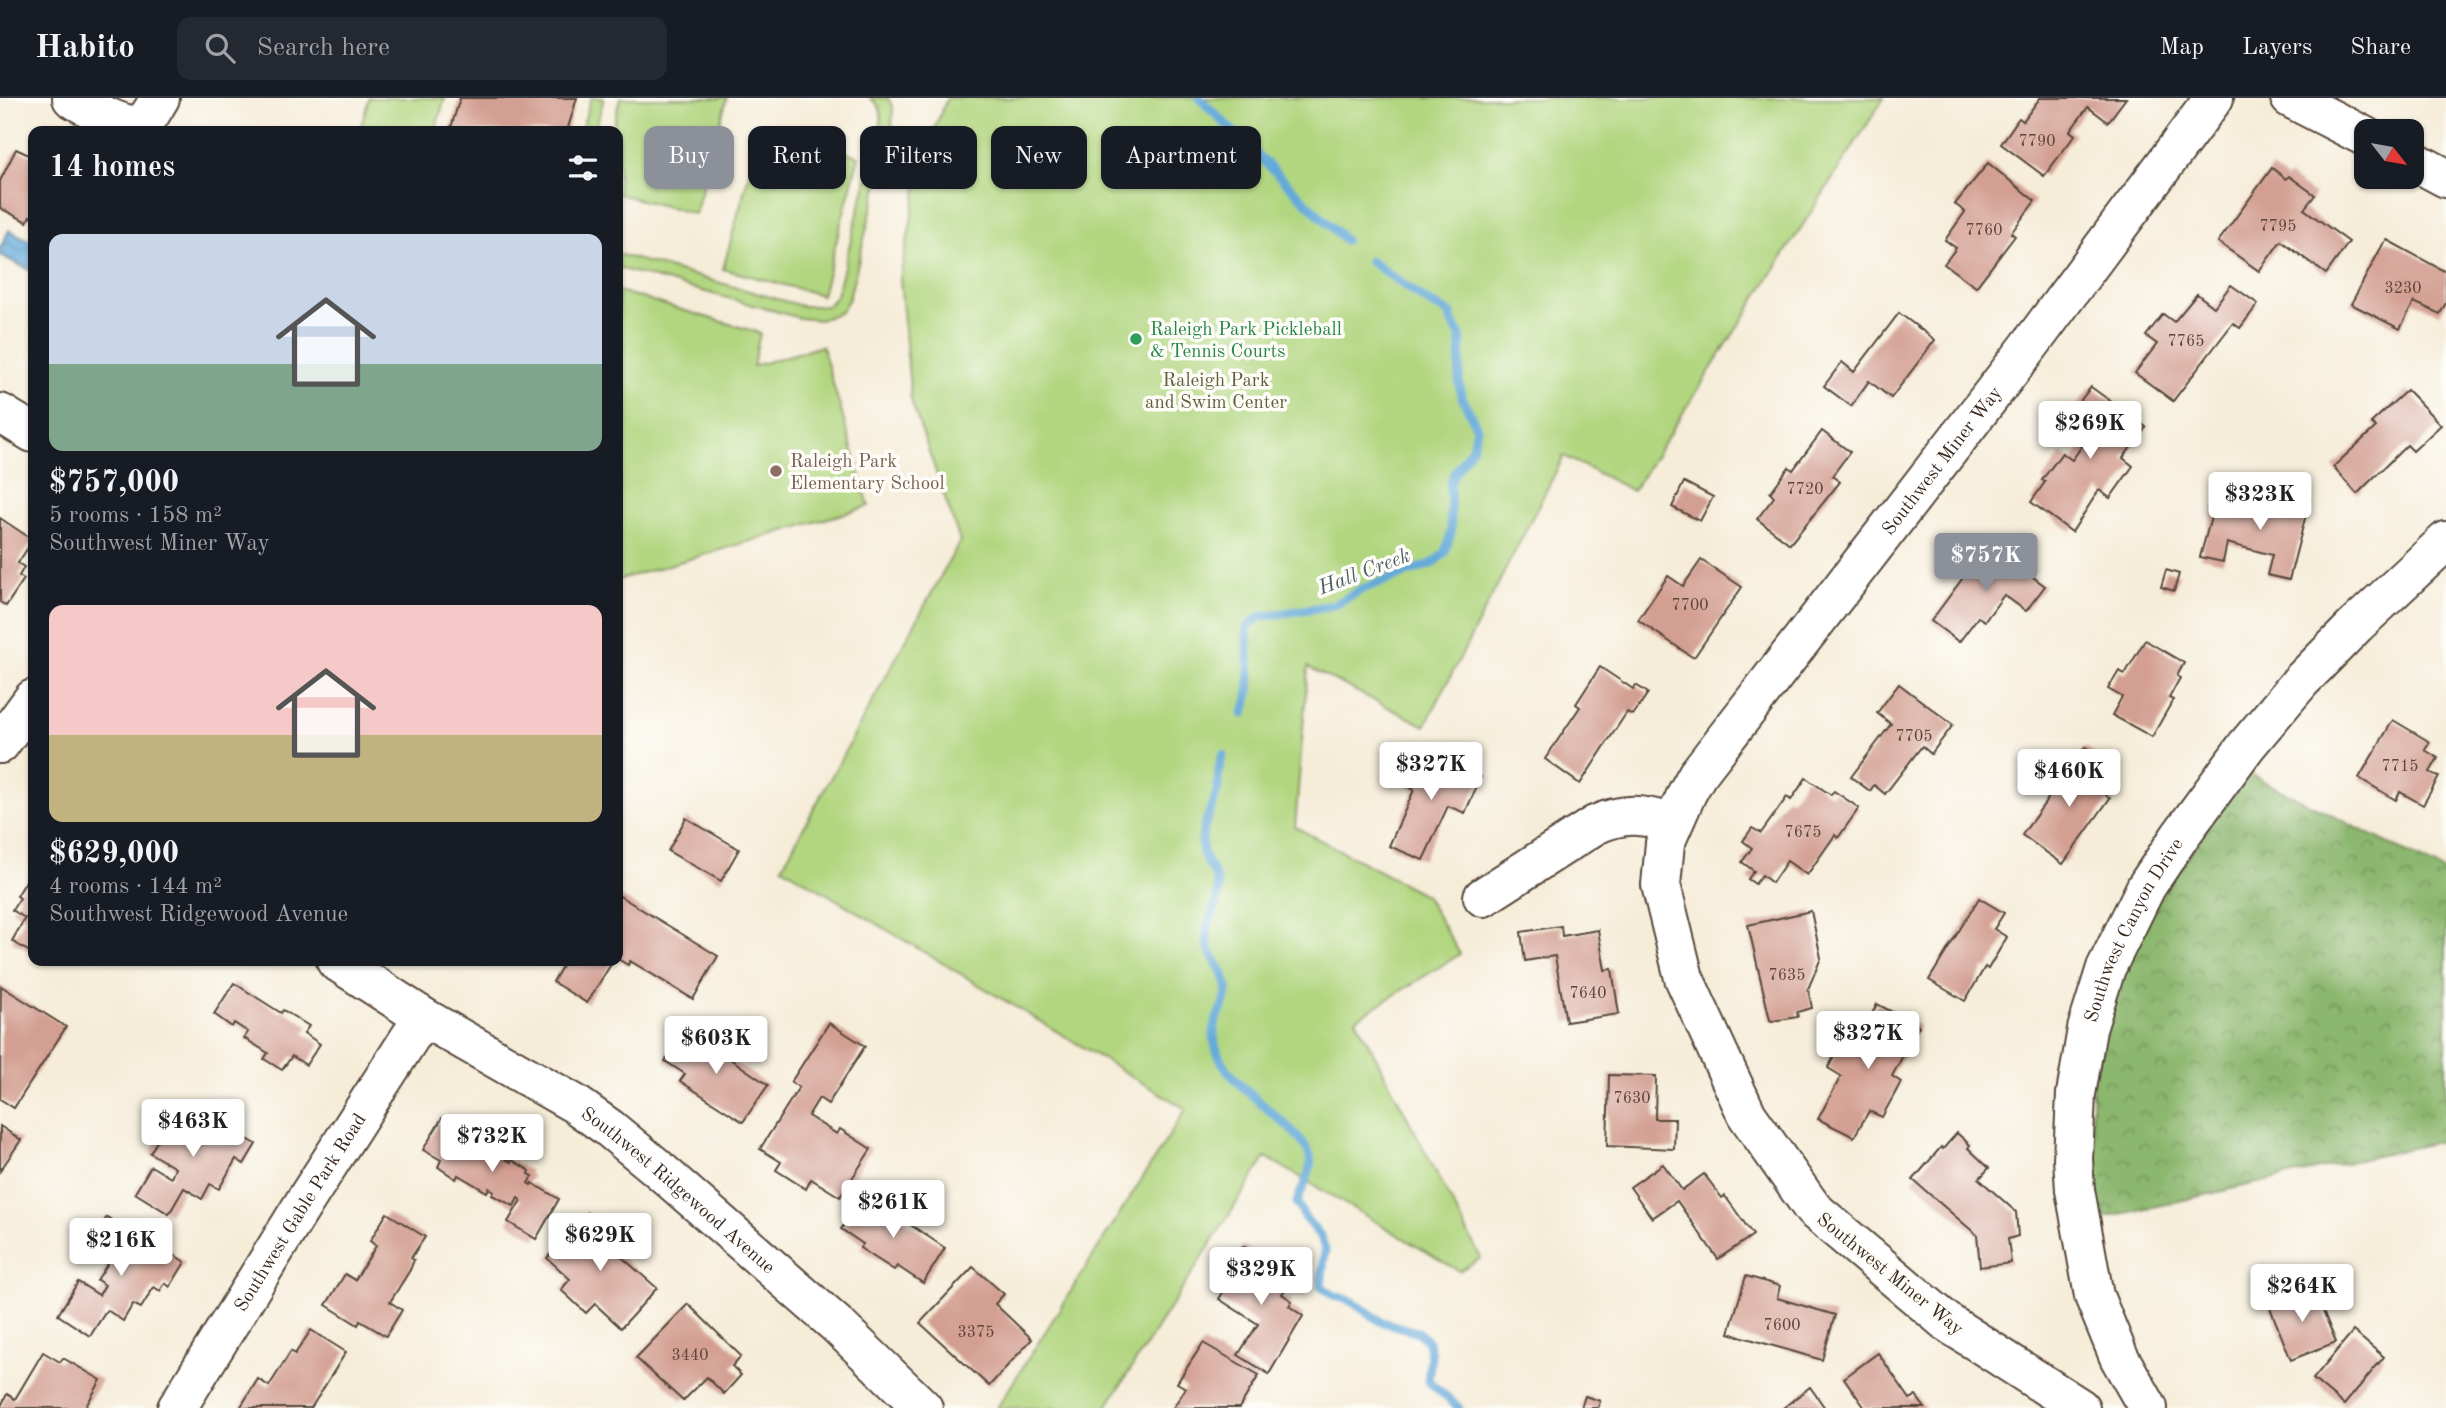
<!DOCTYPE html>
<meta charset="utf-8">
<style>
:root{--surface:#171b24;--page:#242831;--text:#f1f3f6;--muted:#9ea1a6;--line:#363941;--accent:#8c9099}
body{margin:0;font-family:"Old Standard TT",serif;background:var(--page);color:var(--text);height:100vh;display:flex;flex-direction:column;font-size:26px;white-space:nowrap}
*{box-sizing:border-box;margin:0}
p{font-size:23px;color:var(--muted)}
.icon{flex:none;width:38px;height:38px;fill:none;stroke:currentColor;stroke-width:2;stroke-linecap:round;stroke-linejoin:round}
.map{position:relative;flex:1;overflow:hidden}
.details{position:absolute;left:28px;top:28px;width:595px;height:840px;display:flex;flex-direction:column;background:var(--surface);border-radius:14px;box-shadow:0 2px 5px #0004}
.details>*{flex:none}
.hud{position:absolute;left:644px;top:28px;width:665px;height:63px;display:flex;gap:14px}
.needle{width:46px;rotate:121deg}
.tools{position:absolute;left:2354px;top:21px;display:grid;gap:14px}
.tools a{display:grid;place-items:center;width:70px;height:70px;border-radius:14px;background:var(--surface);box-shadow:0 2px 5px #0004;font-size:35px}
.price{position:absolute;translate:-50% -60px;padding:0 16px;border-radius:7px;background:#fff;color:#222;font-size:23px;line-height:46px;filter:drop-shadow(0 2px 4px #0008)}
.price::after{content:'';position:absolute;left:50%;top:42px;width:21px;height:16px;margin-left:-10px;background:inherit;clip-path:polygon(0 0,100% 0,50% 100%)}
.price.active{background:var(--accent);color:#fff}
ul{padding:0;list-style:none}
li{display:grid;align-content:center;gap:14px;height:371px;padding:0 21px}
li span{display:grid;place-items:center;height:217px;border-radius:14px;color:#555}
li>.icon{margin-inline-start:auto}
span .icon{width:126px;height:126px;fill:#fffc;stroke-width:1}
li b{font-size:30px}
h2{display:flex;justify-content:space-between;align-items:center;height:84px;padding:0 21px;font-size:30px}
.chip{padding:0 24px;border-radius:14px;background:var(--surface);box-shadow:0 2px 5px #0004;font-size:24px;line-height:63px}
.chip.active{background:var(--accent);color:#fff}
header{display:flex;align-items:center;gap:42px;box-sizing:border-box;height:98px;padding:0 35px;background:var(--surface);border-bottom:2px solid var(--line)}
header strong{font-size:33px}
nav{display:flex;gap:38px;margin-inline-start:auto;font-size:24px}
.search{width:490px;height:63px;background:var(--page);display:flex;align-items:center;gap:18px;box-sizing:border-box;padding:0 24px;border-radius:14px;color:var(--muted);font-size:26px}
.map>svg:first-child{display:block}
.forest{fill:url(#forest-crowns);stroke:#647046;stroke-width:2}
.park{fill:#b1d67f;stroke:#76804e;stroke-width:2}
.water{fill:url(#water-waves);stroke:#4f6a7c;stroke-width:2}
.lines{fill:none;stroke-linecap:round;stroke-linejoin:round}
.stream{stroke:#63a9d9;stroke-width:9}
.building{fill:#d39f92}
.minor-casing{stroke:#57473a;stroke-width:42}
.minor{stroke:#fff;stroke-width:38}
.leisure-dot{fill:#2e9e5b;stroke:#fdfcf7;stroke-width:2.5}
.education-dot{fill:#8d6e63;stroke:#fdfcf7;stroke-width:2.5}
.labels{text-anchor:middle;stroke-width:7;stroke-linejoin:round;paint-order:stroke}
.number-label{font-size:16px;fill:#61473b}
.leisure-label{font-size:19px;fill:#27864d;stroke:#fdfcf7;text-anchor:start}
.park-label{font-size:19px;fill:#5e5e3b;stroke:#fdfcf7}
.education-label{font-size:19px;fill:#785e54;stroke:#fdfcf7;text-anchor:start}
.street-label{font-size:19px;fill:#3b2a1e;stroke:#fdfcf7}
.water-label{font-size:21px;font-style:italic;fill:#4b5d69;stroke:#fdfcf7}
</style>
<header>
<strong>Habito</strong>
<div class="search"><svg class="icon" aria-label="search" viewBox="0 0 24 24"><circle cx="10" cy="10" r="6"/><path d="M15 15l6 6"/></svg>Search here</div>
<nav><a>Map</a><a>Layers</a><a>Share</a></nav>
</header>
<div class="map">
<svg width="2446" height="1310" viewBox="0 0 2446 1310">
<defs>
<pattern id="forest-crowns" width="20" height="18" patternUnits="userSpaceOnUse" patternTransform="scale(1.75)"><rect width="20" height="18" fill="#8cb76e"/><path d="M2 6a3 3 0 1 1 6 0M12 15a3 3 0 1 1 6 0" fill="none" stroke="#74955a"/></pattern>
<pattern id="water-waves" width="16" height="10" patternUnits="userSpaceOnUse" patternTransform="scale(1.75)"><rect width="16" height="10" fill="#63a9d9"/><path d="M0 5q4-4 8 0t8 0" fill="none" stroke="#538aaf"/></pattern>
</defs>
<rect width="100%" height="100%" fill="#fdfcf7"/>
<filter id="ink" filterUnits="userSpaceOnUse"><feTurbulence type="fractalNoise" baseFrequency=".0143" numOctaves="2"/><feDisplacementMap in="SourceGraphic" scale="14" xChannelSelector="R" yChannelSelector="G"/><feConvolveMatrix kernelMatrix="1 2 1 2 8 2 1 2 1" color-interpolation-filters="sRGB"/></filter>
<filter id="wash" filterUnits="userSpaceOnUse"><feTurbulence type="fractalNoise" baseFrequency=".00686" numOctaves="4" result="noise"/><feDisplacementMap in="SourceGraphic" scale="28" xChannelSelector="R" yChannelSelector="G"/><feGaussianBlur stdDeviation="1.57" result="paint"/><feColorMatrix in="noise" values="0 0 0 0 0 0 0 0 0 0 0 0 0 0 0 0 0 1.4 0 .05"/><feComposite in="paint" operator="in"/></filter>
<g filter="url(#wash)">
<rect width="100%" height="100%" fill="#f6edd9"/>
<path class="forest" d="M 2245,674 L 2446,774 L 2446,1042 L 2100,1121 L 2092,1033 L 2092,981 L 2132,842 Z"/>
<g class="park">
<path d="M 369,0 L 445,0 L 435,33 L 380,33 L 361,28 Z"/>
<path d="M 591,0 L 604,0 L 595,33 L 581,33 Z"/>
<path d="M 620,0 L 727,0 L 695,116 L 618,96 L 618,33 L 612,33 Z"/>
<path d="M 869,0 L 888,0 L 893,10 L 892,31 L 849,200 L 841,214 L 820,222 L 800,220 L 618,170 L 618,156 L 802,208 L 827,208 L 836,199 L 880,32 C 882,17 883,7 869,0 Z"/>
<path d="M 947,0 L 1884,0 L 1633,393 L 1564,358 L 1425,628 L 1308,569 L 1295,729 L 1425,797 L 1460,856 L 1356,921 L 1481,1160 L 1459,1173 L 1266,1059 L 1106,1310 L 997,1310 L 1186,1011 L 782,769 L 960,443 L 911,302 L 900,180 L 924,56 Z"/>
<path d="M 761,32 L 859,58 L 822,197 L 723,171 Z"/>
<path d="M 618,193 L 760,235 L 753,268 L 822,248 L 869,408 L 618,482 Z"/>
</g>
<path class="water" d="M 9,132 L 33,144 L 33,174 L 0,157 L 0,150 Z"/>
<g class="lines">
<g class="stream">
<path d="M 1199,0 L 1345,142"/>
<path d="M 1243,616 C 1256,583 1246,562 1247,528 L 1260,519 L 1334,507 L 1362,491 L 1434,465 L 1445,454 L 1451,435 L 1450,387 L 1453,377 L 1473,348 L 1477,330 L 1462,299 L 1459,284 L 1461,246 L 1460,237 L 1451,223 L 1451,216 L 1428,204 L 1370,163"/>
<path d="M 1223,657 C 1216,673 1220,678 1217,693 C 1212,714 1198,731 1203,754 C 1206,767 1219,777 1218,793 C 1218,811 1204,825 1207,844 C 1209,859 1224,871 1227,887 C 1230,911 1203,921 1219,958 C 1236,996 1304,1030 1310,1059 C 1313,1074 1301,1090 1297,1105 L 1305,1120 L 1321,1139 L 1325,1152 L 1321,1188 L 1333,1197 L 1351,1203 L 1382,1224 L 1418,1234 L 1428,1244 L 1431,1257 L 1428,1283 L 1459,1310"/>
</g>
</g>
<g id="blocks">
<g class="building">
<path d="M 460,0 L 577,0 L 567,33 L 450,33 Z"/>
<path d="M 2040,0 L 2126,0 L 2108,24 L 2088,9 L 2070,33 L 2075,37 L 2044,78 L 2001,46 L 2019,20 L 2023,23 Z"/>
<path d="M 16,51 L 33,59 L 33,120 L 30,118 L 27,124 L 0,110 L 0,83 Z"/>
<path d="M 1988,65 L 2035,103 L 2011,135 L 2015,138 L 1976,189 L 1944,166 L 1956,150 L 1945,142 L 1965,114 L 1955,106 Z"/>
<path d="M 2272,70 L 2286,81 L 2289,78 L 2315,97 L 2304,111 L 2349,144 L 2326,176 L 2281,143 L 2259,173 L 2218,144 Z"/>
<path d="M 2387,142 L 2446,174 L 2446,205 L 2440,216 L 2414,204 L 2400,231 L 2351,206 L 2383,146 Z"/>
<path d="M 2231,187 L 2258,206 L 2240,230 L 2233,225 L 2173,303 L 2135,275 L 2157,246 L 2146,238 L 2163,216 L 2174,224 L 2197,196 L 2214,209 Z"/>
<path d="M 1899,215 L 1935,242 L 1891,300 L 1869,283 L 1851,308 L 1824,288 L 1842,264 L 1854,274 Z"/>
<path d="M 2091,289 L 2146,329 L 2123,360 L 2133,368 L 2110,400 L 2099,392 L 2072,434 L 2031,404 L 2045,384 L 2042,382 L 2062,355 L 2072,362 L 2096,328 L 2087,321 L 2080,330 L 2067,320 Z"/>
<path d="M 2407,292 L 2441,327 L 2413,353 L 2407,347 L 2357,396 L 2333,369 L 2376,329 L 2371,325 Z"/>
<path d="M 1822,333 L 1850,354 L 1832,378 L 1840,384 L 1790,446 L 1757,421 L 1774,399 L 1770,395 L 1789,369 L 1793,372 Z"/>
<path d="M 1684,384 L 1713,399 L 1700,423 L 1672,409 Z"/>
<path d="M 2274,392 L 2310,401 L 2289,482 L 2267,477 L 2272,457 L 2227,445 L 2223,464 L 2200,459 L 2215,405 L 2267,418 Z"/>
<path d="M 0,420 L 33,442 L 18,465 L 24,469 L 19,478 L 24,481 L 6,508 L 0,504 Z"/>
<path d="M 1988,446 L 2045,488 L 2026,513 L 2004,497 L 1985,523 L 1978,519 L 1959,544 L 1931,523 Z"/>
<path d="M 1701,462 L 1742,489 L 1695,558 L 1692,559 L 1638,522 L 1668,478 L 1683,488 Z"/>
<path d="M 2166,472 L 2179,476 L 2174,493 L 2161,489 Z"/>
<path d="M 2145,542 L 2184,565 L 2177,578 L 2180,580 L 2169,600 L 2173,602 L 2152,639 L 2112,617 L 2122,599 L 2108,591 L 2119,573 L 2125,576 Z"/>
<path d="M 1600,569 L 1633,591 L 1636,587 L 1648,595 L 1633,617 L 1627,614 L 1580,686 L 1545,661 L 1580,609 L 1576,606 Z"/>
<path d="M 1899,586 L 1953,627 L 1931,656 L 1922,648 L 1885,696 L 1874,687 L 1870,693 L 1851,679 L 1891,626 L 1877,615 Z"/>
<path d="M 2393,622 L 2430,644 L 2425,652 L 2438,660 L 2430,674 L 2439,679 L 2423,707 L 2400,694 L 2396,702 L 2359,680 Z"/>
<path d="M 2085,649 L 2105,663 L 2090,686 L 2110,700 L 2063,766 L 2022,737 Z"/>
<path d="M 1418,652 L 1481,679 L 1465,715 L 1448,708 L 1423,762 L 1389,748 L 1414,692 L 1403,686 Z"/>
<path d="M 1806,680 L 1831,697 L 1834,693 L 1859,710 L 1838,740 L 1835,737 L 1807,777 L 1787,763 L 1772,785 L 1762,777 L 1755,786 L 1748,781 L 1754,773 L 1742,764 L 1752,750 L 1743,743 L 1752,730 L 1761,735 L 1787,699 L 1791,702 Z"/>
<path d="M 686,720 L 739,751 L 721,783 L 668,753 Z"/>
<path d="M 31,775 L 33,777 L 33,856 L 12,843 L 25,820 L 12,812 L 20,800 L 17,798 Z"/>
<path d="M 618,797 L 718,858 L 693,901 L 630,863 L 628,867 L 618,861 Z"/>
<path d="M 1979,800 L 2004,815 L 1994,831 L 2007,839 L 1988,871 L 1985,869 L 1965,903 L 1929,882 Z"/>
<path d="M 1811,813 L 1821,860 L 1808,891 L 1812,910 L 1797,914 L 1798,919 L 1772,923 L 1770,922 L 1748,827 Z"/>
<path d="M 1561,828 L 1562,838 L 1598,832 L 1605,872 L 1612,871 L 1619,916 L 1566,924 L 1555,858 L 1525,863 L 1521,834 Z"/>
<path d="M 565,863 L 613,863 L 587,905 L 553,884 Z"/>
<path d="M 234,885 L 281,915 L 283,912 L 309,928 L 304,935 L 320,946 L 306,967 L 292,958 L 282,972 L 264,961 L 268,955 L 244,940 L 248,934 L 234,925 L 232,929 L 214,916 Z"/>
<path d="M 1,888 L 66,929 L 14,1010 L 0,1001 Z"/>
<path d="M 1877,906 L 1919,928 L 1892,978 L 1901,984 L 1882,1019 L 1869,1013 L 1854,1039 L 1818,1021 L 1841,978 L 1828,970 L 1843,942 L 1855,949 Z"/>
<path d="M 829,925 L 865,948 L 828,1006 L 819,1000 L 808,1018 L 837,1036 L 840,1031 L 871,1051 L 840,1099 L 811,1081 L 806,1091 L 776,1072 L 781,1064 L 760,1051 L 799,989 L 791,984 Z"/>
<path d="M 687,931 L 768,987 L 743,1024 L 680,983 L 685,976 L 665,963 Z"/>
<path d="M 1609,977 L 1656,978 L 1655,1021 L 1675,1021 L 1674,1051 L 1607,1048 Z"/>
<path d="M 193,1009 L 256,1046 L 244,1066 L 236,1061 L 219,1091 L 210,1086 L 202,1101 L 184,1090 L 169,1116 L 135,1095 L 151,1068 L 171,1080 L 175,1070 L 150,1055 L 168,1025 L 179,1032 Z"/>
<path d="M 442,1020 L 461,1031 L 463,1026 L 490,1042 L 487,1047 L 507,1062 L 511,1064 L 512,1062 L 530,1073 L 529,1076 L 533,1078 L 528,1085 L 531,1087 L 532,1085 L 559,1101 L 536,1141 L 508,1124 L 521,1102 L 518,1100 L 514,1108 L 492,1097 L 494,1094 L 489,1090 L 487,1094 L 458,1077 L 456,1081 L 438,1069 L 441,1062 L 423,1052 Z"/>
<path d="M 0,1028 L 21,1042 L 0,1073 Z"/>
<path d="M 1957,1035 L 1970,1047 L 1968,1050 L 1989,1070 L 1979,1081 L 2016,1114 L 2018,1138 L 2008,1141 L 2011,1165 L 1980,1169 L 1977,1137 L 1913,1082 L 1941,1049 L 1943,1051 Z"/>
<path d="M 1663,1066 L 1682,1092 L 1704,1076 L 1722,1100 L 1725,1098 L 1753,1137 L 1718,1161 L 1677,1103 L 1652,1120 L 1630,1089 Z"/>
<path d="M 866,1097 L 945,1150 L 923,1185 L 897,1168 L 894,1172 L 860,1150 L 863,1146 L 841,1131 Z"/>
<path d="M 387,1115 L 425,1139 L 411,1160 L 414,1162 L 410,1172 L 390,1204 L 402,1212 L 386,1238 L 360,1223 L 358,1227 L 326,1207 L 345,1176 L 355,1182 L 376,1148 L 370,1143 Z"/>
<path d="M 587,1115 L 615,1139 L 608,1147 L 657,1190 L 621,1230 L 595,1206 L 586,1215 L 561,1192 L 570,1181 L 547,1160 Z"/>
<path d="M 107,1119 L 150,1146 L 152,1143 L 185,1164 L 170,1189 L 165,1185 L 160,1193 L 154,1189 L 141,1210 L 133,1206 L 123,1223 L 107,1212 L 90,1238 L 58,1217 L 78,1184 L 99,1197 L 105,1187 L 97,1182 L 112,1159 L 91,1145 Z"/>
<path d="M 1243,1148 L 1280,1170 L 1275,1178 L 1288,1187 L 1282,1196 L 1292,1203 L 1289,1208 L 1303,1218 L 1269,1276 L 1238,1257 L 1258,1226 L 1219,1201 L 1229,1185 L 1222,1181 Z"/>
<path d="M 973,1169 L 1004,1196 L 995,1206 L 1032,1241 L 989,1288 L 920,1225 Z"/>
<path d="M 1746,1178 L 1780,1188 L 1777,1200 L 1835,1217 L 1822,1262 L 1729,1235 Z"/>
<path d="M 2313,1189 L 2336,1244 L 2291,1262 L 2269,1207 Z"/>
<path d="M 688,1206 L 741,1258 L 732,1268 L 741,1277 L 724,1296 L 707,1279 L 683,1303 L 636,1260 Z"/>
<path d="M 311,1232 L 346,1254 L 311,1310 L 240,1310 L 258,1281 L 269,1288 L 291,1253 L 295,1256 Z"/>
<path d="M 2353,1233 L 2384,1259 L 2344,1307 L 2313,1281 Z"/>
<path d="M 1203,1245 L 1259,1277 L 1239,1310 L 1173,1310 L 1186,1290 L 1177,1285 Z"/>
<path d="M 43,1254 L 60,1264 L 63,1260 L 101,1282 L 85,1310 L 0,1310 L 7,1296 L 15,1301 Z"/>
<path d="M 1878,1255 L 1910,1301 L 1916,1298 L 1925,1310 L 1865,1310 L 1844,1280 Z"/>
<path d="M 1810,1289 L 1825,1310 L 1783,1310 Z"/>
<path d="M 1585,1298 L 1600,1303 L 1598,1310 L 1581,1310 Z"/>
</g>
</g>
</g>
<g filter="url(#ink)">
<use href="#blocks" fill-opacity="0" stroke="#57473a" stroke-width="2"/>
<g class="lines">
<g class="minor-casing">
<g id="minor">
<path d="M 72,0 C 85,7 125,32 139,26 C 149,22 154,9 160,0"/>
<path d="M 2290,0 L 2366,39"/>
<path d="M 2412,62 L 2446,80"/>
<path d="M 0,315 L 33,335"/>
<path d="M 0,646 L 33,601"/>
<path d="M 1483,799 L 1595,727 C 1626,713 1642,717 1673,725"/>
<path id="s1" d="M 336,863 L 423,919 L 575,1006 L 609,1030 L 655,1068 L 837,1227 L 923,1310"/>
<path id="s2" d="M 177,1310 L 307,1100 L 423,919"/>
<path id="s3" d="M 2080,1310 L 1948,1225 L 1813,1111 L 1747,1017 L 1684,880 L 1661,787 L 1665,745 L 1687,695 L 1697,677 L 2027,251 L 2214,0"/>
<path id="s4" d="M 2148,1310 L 2119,1259 L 2094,1198 L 2075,1092 L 2073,1061 L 2076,996 L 2087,931 L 2106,870 L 2146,789 L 2180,738 L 2247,647 L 2301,583 L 2356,527 L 2446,443"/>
</g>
</g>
<use href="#minor" class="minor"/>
</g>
</g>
<circle class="leisure-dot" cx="1136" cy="241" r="7"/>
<circle class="education-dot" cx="776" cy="373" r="7"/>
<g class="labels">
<g class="number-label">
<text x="2037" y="48">7790</text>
<text x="2278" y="133">7795</text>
<text x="1984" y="137">7760</text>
<text x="2403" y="195">3230</text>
<text x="2186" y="248">7765</text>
<text x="1805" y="396">7720</text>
<text x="1690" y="512">7700</text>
<text x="1914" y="643">7705</text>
<text x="2400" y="673">7715</text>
<text x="1803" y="739">7675</text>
<text x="1787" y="882">7635</text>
<text x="1588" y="900">7640</text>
<text x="1632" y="1005">7630</text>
<text x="1782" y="1232">7600</text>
<text x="976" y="1239">3375</text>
<text x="690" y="1262">3440</text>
</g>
<g class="leisure-label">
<text x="1150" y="237">Raleigh Park Pickleball<tspan x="1150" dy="22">&amp; Tennis Courts</tspan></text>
</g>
<g class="park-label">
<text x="1216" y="288">Raleigh Park<tspan x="1216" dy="22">and Swim Center</tspan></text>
</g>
<g class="education-label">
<text x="790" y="369">Raleigh Park<tspan x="790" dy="22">Elementary School</tspan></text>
</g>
<g class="street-label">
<text dy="7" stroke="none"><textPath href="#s3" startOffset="1211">Southwest Miner Way</textPath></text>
<text dy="7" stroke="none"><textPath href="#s4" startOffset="504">Southwest Canyon Drive</textPath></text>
<text dy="7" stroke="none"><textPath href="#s1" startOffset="413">Southwest Ridgewood Avenue</textPath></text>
<text dy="7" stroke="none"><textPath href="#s2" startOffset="231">Southwest Gable Park Road</textPath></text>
<text transform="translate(1891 1175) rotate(39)" y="7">Southwest Miner Way</text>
</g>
<g class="water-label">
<text transform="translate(1364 473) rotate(-21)" y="7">Hall Creek</text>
</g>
</g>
</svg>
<div class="tools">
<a><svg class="needle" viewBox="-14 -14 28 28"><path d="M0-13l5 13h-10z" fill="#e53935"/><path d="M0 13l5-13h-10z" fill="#9ea1a6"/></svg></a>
</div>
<b class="price" style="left:2090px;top:363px">$269K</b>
<b class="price" style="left:2260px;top:434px">$323K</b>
<b class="price active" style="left:1986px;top:495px">$757K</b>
<b class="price" style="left:1431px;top:704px">$327K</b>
<b class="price" style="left:2069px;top:711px">$460K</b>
<b class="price" style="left:1868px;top:973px">$327K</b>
<b class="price" style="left:716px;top:978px">$603K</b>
<b class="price" style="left:193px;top:1061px">$463K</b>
<b class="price" style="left:492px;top:1076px">$732K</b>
<b class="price" style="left:893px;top:1142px">$261K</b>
<b class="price" style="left:600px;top:1175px">$629K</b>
<b class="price" style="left:121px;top:1180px">$216K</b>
<b class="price" style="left:1261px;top:1209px">$329K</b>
<b class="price" style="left:2302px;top:1226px">$264K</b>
<div class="hud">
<a class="chip active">Buy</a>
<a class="chip">Rent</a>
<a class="chip">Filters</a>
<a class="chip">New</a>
<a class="chip">Apartment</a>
</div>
<section class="details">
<h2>14 homes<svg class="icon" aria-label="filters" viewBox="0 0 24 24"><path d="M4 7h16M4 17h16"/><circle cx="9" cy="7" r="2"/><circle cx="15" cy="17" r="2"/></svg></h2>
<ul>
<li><span style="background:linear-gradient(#c9d6e8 60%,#7fa58c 0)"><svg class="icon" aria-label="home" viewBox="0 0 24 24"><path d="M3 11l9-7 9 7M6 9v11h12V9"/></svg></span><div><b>$757,000</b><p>5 rooms · 158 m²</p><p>Southwest Miner Way</p></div></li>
<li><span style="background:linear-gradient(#f6c9c9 60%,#c2b280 0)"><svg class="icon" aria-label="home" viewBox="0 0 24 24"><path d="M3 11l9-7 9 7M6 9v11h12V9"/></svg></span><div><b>$629,000</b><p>4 rooms · 144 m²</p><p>Southwest Ridgewood Avenue</p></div></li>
</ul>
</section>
</div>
